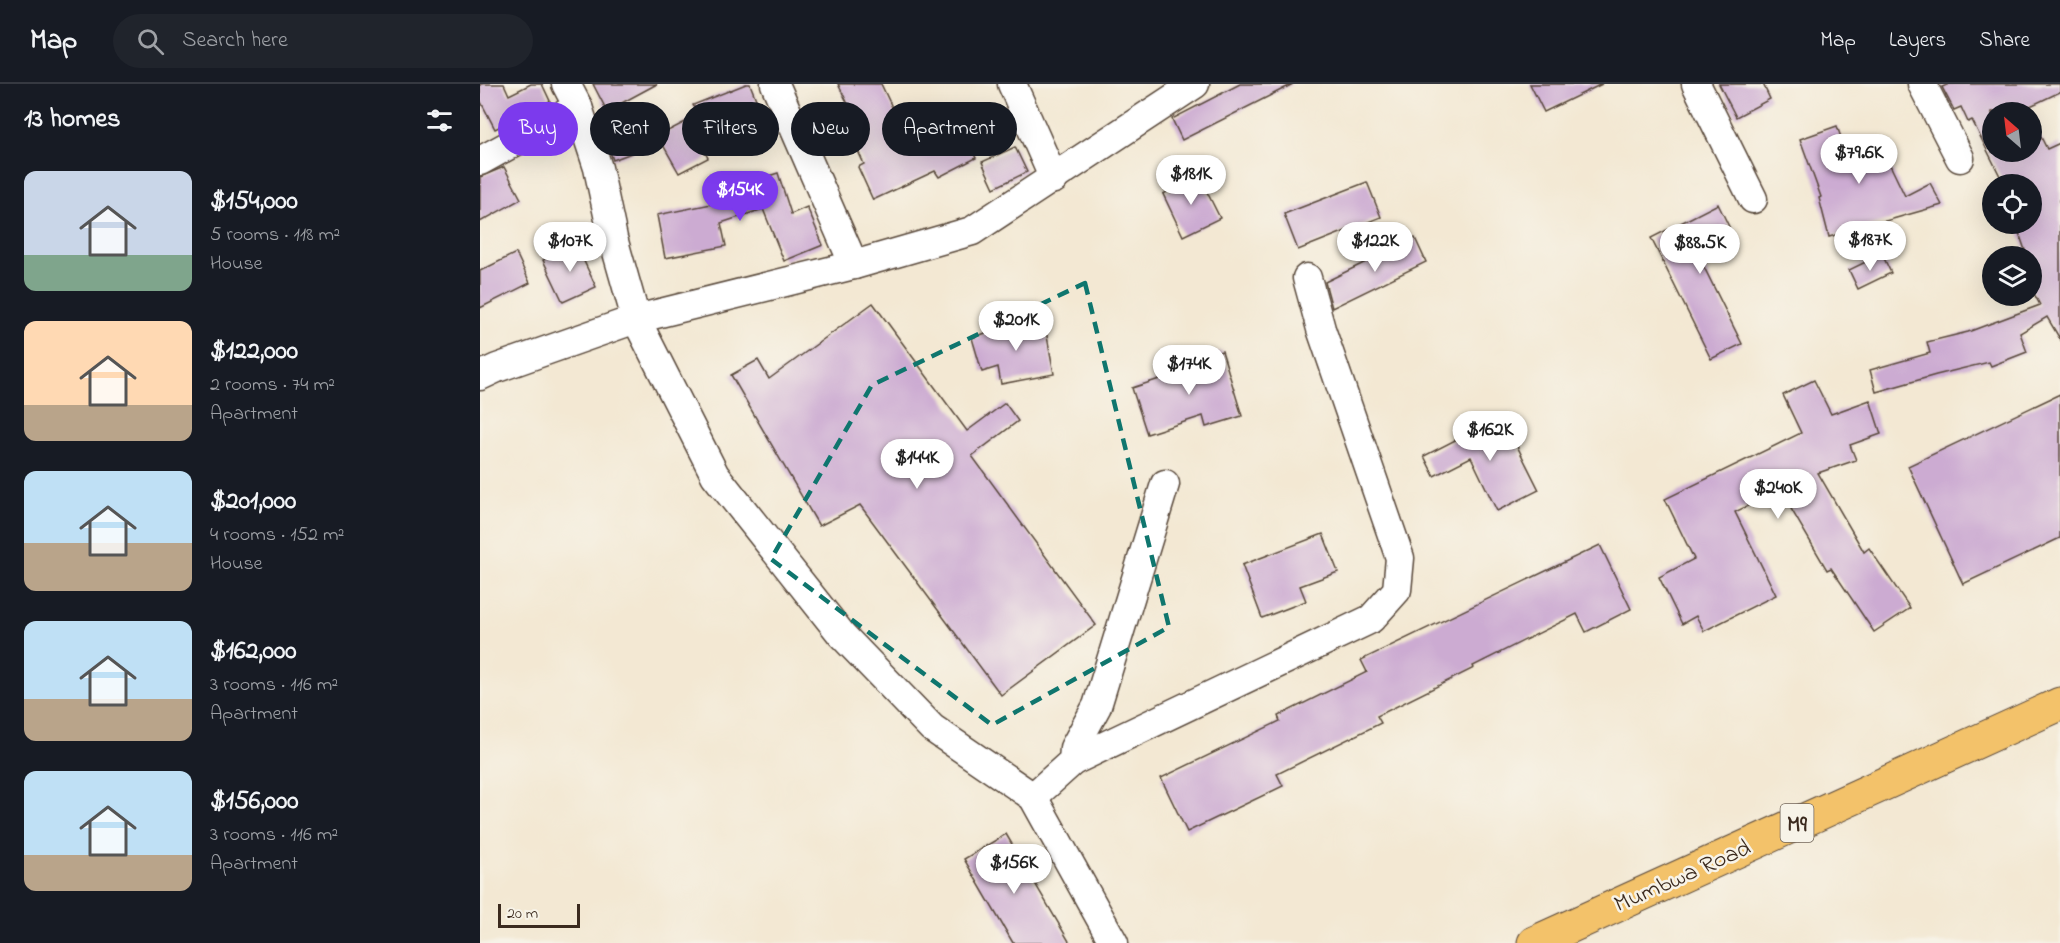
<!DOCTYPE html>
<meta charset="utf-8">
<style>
:root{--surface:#171b24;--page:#20242c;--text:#f1f3f6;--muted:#9ea1a6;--line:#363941;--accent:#7c3aed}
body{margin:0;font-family:"Indie Flower",sans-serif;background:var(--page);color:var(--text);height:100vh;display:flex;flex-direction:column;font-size:22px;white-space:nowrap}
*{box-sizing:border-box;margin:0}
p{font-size:20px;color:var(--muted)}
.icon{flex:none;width:33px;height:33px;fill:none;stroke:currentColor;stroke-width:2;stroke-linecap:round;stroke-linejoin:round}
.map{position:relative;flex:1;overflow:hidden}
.drawer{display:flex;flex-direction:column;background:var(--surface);width:480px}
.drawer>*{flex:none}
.top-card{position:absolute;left:18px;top:18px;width:570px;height:54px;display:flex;gap:12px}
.needle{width:39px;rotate:332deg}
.tools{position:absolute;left:1502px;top:18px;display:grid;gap:12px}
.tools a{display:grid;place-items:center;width:60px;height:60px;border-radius:50%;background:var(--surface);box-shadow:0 6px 24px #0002;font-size:30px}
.scale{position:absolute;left:18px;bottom:15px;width:82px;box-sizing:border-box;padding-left:6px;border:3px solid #3b2a1e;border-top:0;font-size:16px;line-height:21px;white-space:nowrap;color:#3b2a1e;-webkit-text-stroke:4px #f7f3e8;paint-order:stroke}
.price{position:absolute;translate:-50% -51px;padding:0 14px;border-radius:21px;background:#fff;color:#222;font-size:20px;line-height:39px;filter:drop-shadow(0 2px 3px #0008)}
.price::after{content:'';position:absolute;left:50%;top:36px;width:18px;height:14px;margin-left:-9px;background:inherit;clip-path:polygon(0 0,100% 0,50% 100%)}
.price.current{background:var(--accent);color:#fff}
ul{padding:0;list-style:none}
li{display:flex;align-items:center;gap:18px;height:150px;padding:0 24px}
li span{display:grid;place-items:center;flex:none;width:168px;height:120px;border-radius:12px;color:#555}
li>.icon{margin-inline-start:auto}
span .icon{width:72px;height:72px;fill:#fffc;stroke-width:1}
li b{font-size:26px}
h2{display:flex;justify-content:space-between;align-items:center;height:72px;padding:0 24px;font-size:26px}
.chip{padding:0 21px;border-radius:27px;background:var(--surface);box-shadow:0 6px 24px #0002;font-size:21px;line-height:54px}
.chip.current{background:var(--accent);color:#fff}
header{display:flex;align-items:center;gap:36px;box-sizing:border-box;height:84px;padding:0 30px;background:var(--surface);border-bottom:2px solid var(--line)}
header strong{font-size:28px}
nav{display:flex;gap:33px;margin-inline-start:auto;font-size:21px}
.search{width:420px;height:54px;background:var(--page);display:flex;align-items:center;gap:15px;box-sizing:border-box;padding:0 21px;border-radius:33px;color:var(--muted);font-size:22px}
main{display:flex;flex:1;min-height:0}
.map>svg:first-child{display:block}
.building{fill:#ccabd2}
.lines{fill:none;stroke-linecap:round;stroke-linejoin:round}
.street-casing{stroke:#574639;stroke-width:31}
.primary-casing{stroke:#574639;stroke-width:35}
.street{stroke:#fff;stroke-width:28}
.primary{stroke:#f3c26a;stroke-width:33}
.marked{fill:none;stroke:#0f766e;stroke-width:4.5;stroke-dasharray:12 8;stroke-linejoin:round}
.labels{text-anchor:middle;stroke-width:5;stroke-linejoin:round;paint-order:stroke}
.shield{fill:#f7f3e8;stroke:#73665b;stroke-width:1.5}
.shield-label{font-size:22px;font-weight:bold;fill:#3b2a1e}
.street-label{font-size:24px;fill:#3b2a1e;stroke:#f7f3e8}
</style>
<header>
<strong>Map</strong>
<div class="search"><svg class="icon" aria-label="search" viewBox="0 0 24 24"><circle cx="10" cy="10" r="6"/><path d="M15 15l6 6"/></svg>Search here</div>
<nav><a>Map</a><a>Layers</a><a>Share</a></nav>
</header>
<main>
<section class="drawer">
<h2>13 homes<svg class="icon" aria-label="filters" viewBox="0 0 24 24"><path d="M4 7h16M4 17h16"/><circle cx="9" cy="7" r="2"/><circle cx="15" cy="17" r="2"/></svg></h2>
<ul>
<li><span style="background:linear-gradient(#c9d6e8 70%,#7fa58c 0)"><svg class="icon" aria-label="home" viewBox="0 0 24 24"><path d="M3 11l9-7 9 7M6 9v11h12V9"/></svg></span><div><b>$154,000</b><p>5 rooms · 118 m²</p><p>House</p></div></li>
<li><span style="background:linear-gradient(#ffd9b3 70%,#b9a48a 0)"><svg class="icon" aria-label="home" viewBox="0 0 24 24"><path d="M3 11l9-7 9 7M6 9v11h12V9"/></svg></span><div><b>$122,000</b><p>2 rooms · 74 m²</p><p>Apartment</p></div></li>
<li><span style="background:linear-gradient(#bfe0f5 60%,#b9a48a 0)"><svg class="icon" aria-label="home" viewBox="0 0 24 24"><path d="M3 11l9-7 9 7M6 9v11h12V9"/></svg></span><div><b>$201,000</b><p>4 rooms · 152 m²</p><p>House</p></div></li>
<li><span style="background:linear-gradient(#bfe0f5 65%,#b9a48a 0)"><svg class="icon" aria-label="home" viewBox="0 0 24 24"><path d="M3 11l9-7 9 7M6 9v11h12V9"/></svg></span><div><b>$162,000</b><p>3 rooms · 116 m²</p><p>Apartment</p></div></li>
<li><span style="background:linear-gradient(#bfe0f5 70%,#b9a48a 0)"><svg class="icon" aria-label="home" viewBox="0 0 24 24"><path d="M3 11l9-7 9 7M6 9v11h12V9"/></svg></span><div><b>$156,000</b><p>3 rooms · 116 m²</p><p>Apartment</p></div></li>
</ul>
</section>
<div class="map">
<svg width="1580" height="859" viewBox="0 0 1580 859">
<rect width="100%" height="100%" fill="#f7f3e8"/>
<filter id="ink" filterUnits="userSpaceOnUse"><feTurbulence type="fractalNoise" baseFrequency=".0167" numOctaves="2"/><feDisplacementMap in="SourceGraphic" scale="12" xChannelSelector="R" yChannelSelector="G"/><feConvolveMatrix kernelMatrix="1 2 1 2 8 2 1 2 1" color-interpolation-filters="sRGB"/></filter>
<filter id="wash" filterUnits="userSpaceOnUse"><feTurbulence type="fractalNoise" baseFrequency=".008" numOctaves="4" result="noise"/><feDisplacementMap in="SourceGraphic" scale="24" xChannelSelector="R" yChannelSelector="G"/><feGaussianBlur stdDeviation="1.35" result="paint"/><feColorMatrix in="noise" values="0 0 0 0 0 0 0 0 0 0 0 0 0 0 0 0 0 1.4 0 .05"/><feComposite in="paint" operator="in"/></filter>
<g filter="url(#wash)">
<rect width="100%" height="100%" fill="#f3e8d3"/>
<g id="blocks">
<g class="building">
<path d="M 0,0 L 24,0 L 29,11 L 51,0 L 62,0 L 70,17 L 15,45 L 0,16 Z"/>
<path d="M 113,0 L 177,0 L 127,27 Z"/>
<path d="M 266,0 L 270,0 L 281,28 L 217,53 L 228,74 L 199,89 L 178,52 L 219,31 L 213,21 Z"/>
<path d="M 358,0 L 401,0 L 430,61 L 477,38 L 496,74 L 459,93 L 455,87 L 393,116 L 378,83 L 384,80 L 365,39 L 375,34 Z"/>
<path d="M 760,0 L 813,0 L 702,56 L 692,35 Z"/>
<path d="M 1050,0 L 1122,0 L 1064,28 Z"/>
<path d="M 1239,0 L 1283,0 L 1290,15 L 1256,33 Z"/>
<path d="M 1469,0 L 1580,0 L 1580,8 L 1546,24 L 1549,28 L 1512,28 L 1512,68 L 1551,68 L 1551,33 L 1567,65 L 1580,59 L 1580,255 L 1567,233 L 1540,249 L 1547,268 L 1511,282 L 1509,278 L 1456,291 L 1396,308 L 1390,286 L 1450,269 L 1447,258 L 1488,248 L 1560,221 L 1551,204 L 1551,172 L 1547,172 L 1536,140 L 1551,140 L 1551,100 L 1524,100 L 1492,36 L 1488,38 L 1481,23 L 1474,26 L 1462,3 Z"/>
<path d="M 1357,42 L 1367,71 L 1398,56 L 1425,112 L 1450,99 L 1462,121 L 1349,153 L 1339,114 L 1341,113 L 1320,55 Z"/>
<path d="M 146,48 L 154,68 L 133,76 L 126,56 Z"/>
<path d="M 535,63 L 547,88 L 514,104 L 502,78 Z"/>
<path d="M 24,83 L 41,115 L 0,138 L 0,93 Z"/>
<path d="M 298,89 L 311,130 L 327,123 L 343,161 L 304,177 L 283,125 L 241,139 L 246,162 L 185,174 L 177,131 L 261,114 L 257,102 Z"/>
<path d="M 719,92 L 740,134 L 703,152 L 683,110 Z"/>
<path d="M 887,98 L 901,133 L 818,166 L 804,130 Z"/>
<path d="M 1238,120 L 1256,157 L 1220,175 L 1262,260 L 1231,275 L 1171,154 Z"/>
<path d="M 935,154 L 946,178 L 852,224 L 845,198 Z"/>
<path d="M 96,160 L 116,203 L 83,218 L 63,176 Z"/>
<path d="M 36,169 L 50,199 L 0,224 L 0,187 Z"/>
<path d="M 1402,170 L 1411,189 L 1378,205 L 1369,186 Z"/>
<path d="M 393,219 L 487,347 L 525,319 L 538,337 L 492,372 L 616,541 L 521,611 L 380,421 L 339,442 L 251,291 L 278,276 L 289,295 Z"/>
<path d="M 564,236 L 574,290 L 521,300 L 518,283 L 502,288 L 492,254 L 519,244 Z"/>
<path d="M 742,267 L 762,332 L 726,343 L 723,332 L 667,350 L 652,304 L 707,286 L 705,279 Z"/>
<path d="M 1334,296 L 1351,330 L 1390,316 L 1401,350 L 1370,361 L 1376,376 L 1338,389 L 1384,468 L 1389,464 L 1430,524 L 1394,548 L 1351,484 L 1347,486 L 1300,406 L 1255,428 L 1296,511 L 1224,547 L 1216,532 L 1202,540 L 1179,493 L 1214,475 L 1185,415 L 1321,349 L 1303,311 Z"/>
<path d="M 1580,310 L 1580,454 L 1483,500 L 1428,382 Z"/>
<path d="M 1022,332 L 1059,406 L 1017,427 L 991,373 L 954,392 L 944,372 Z"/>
<path d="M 843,450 L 858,488 L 820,502 L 826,517 L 782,534 L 762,481 Z"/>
<path d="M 1120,461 L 1151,525 L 1106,548 L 1097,530 L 993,582 L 994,584 L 897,632 L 901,639 L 797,690 L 803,702 L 707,748 L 681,694 L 800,637 L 798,632 L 887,588 L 881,576 Z"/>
<path d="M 526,750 L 590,859 L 533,859 L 484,775 Z"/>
</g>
</g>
</g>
<g filter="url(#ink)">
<use href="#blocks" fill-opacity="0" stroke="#574639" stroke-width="1.5"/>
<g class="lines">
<g class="street-casing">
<g id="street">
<path d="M 86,0 L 98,23 L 118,84 L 133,154 L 156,235 L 235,391 L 362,551 L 452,644 L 553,713 L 634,859"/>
<path d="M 295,0 L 374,181"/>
<path d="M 532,0 L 574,95"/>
<path d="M 1216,0 L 1273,115"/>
<path d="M 1442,0 L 1480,74"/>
<path d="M 0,77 L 98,23"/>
<path d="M 0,292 L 17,284 L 156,235 L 374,181 L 492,147 L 715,0"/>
<path d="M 593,677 L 891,535 L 917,506 L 920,474 L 841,245 L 827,194"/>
<path d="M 553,713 L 593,677 L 594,664 L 617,622 L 685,400"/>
</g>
</g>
<g class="primary-casing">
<path id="primary" d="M 1054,859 L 1580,620"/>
</g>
<use href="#street" class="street"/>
<use href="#primary" class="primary"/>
</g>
</g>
<path class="marked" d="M 605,199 L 689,543 L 512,641 L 291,475 L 392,301 Z"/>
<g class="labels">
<rect class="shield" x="1300.5" y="720" width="33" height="38" rx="4.5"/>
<g class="shield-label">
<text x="1317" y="747">M9</text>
</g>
<g class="street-label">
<text transform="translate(1202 791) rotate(-24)" y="8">Mumbwa Road</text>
</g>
</g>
</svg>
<div class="tools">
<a><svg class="needle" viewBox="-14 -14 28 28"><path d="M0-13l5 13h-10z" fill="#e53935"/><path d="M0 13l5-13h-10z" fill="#9ea1a6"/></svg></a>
<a><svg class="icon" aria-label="locate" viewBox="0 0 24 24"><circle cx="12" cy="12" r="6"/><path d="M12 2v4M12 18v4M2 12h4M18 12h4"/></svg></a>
<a><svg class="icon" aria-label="layers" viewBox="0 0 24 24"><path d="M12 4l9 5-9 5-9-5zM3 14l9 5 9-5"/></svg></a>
</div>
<div class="scale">20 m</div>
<b class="price" style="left:1379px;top:101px">$79.6K</b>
<b class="price" style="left:711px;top:122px">$181K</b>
<b class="price current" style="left:260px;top:138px">$154K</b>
<b class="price" style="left:1390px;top:188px">$187K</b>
<b class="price" style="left:90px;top:189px">$107K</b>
<b class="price" style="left:895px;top:189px">$122K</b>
<b class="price" style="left:1220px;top:191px">$88.5K</b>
<b class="price" style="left:536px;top:268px">$201K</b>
<b class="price" style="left:709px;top:312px">$174K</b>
<b class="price" style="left:1010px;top:378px">$162K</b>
<b class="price" style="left:437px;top:406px">$144K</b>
<b class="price" style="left:1298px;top:436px">$240K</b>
<b class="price" style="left:534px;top:811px">$156K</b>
<div class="top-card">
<a class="chip current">Buy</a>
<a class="chip">Rent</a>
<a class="chip">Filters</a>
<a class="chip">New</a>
<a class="chip">Apartment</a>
</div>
</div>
</main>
